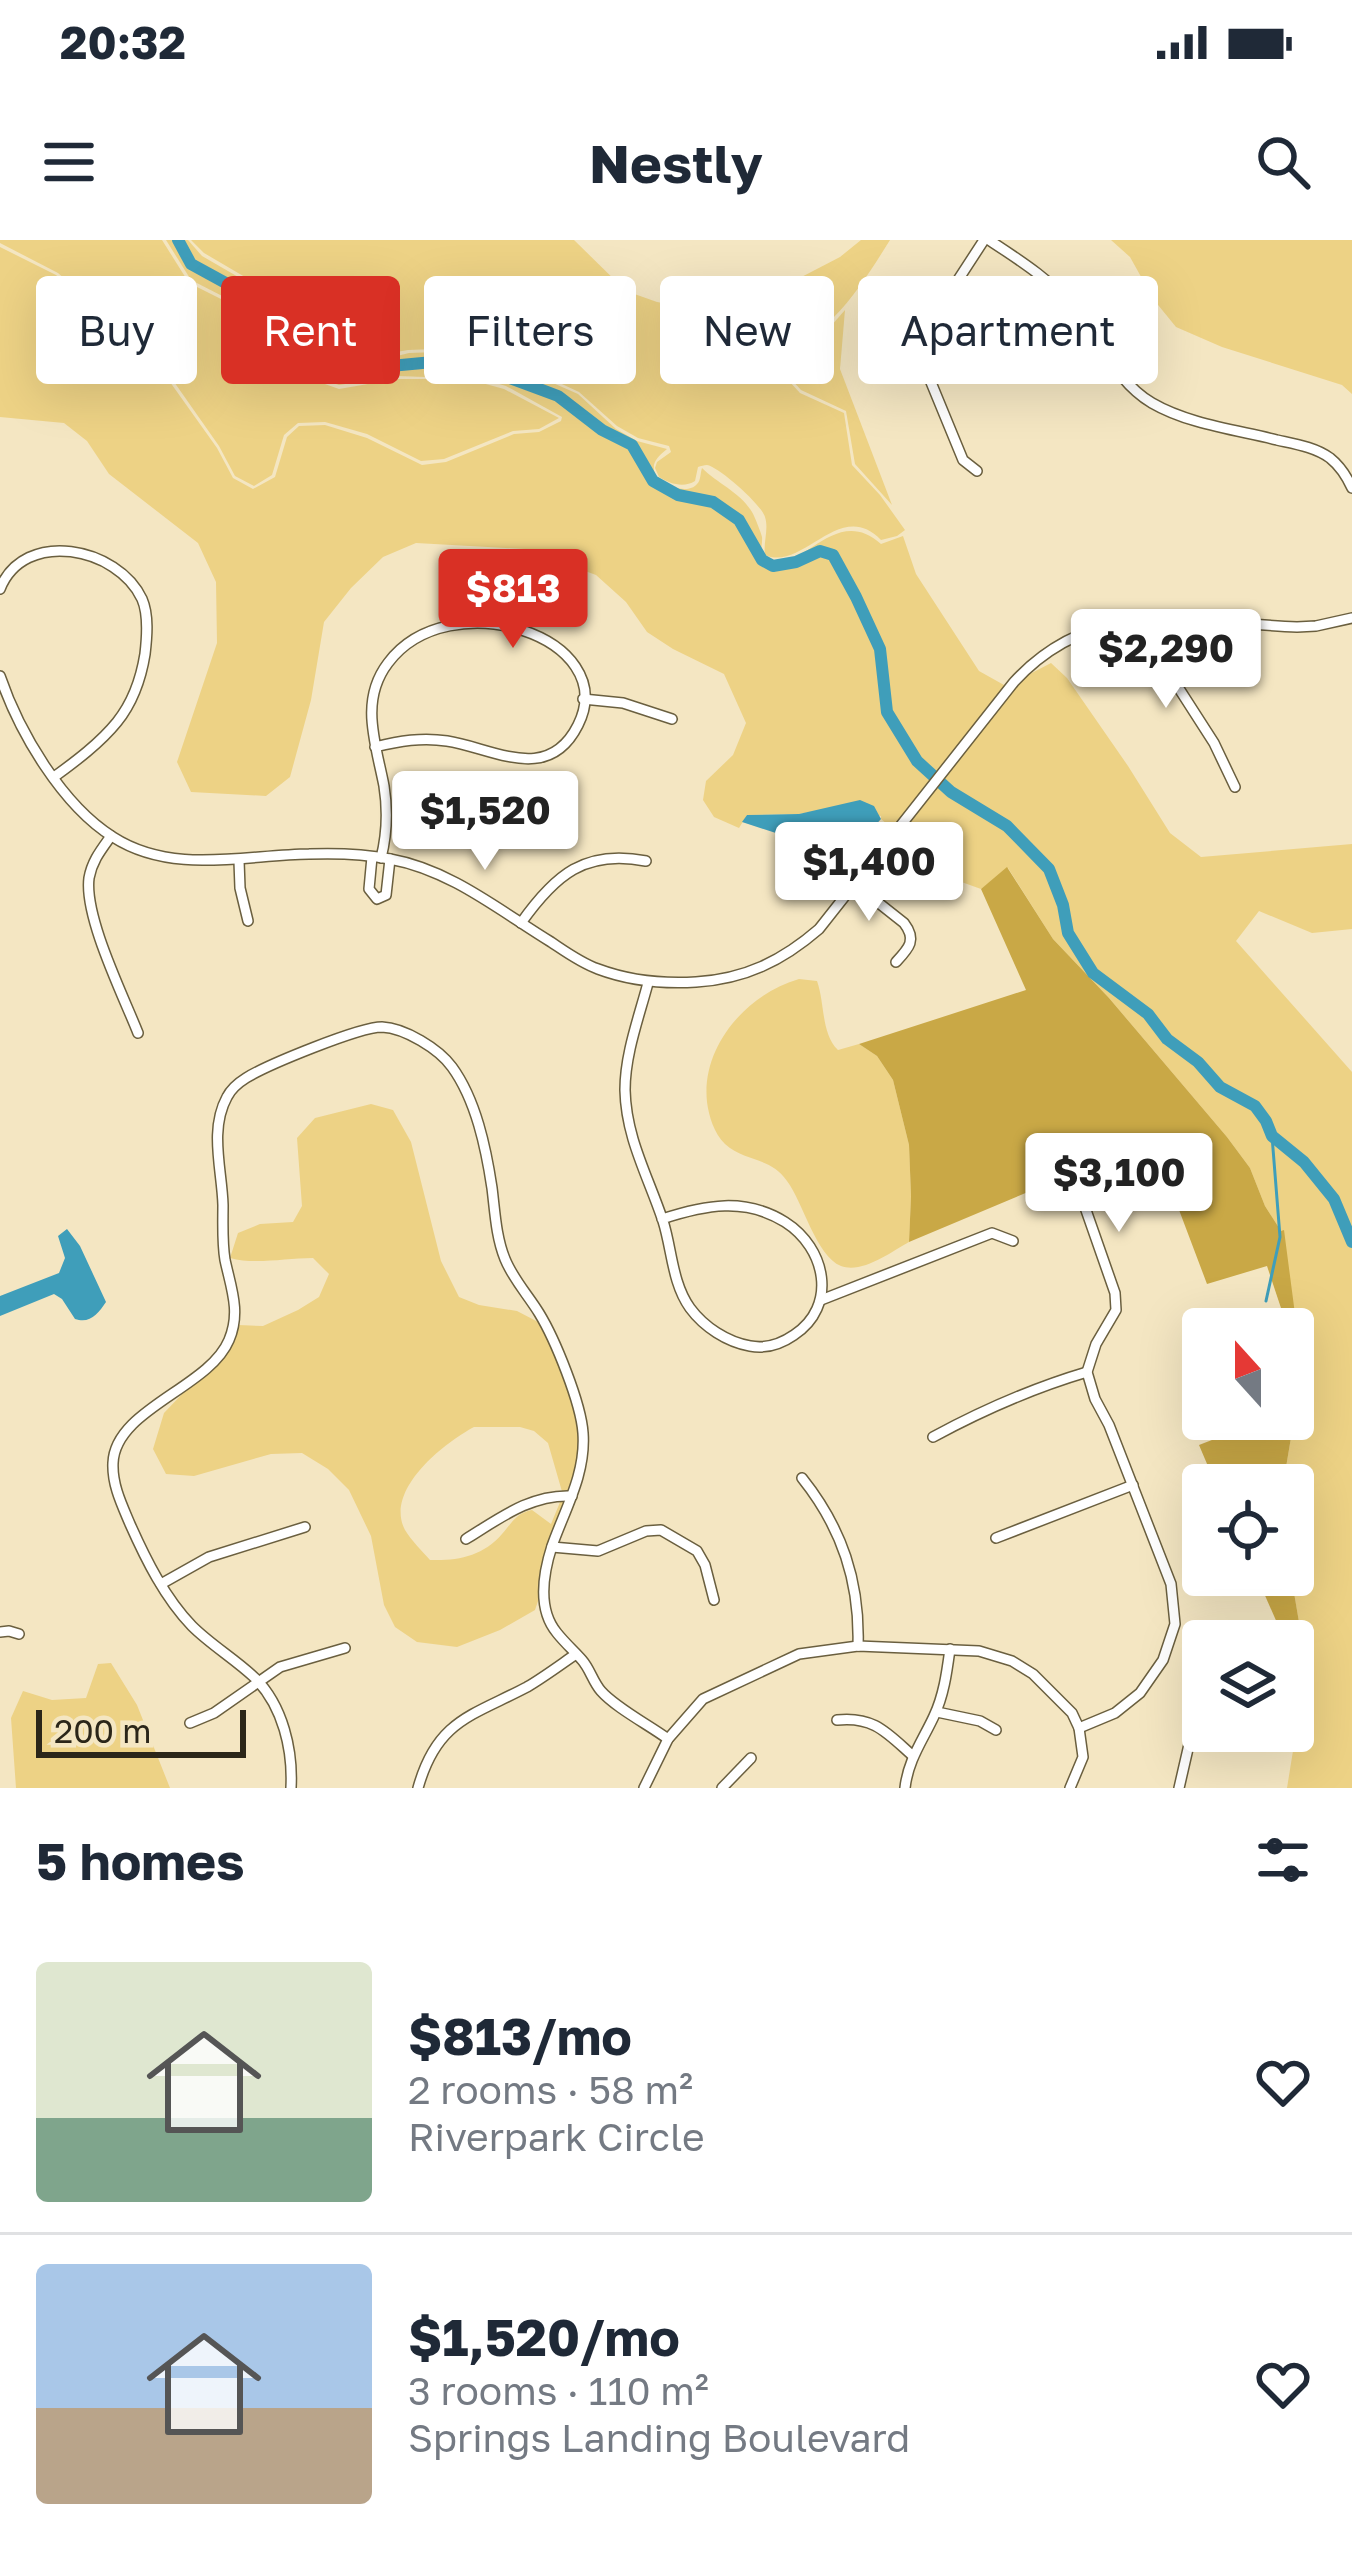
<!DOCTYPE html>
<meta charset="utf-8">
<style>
:root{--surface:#fff;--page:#f6f6f7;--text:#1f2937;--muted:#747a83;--line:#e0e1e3;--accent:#d93025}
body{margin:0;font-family:"Golos Text",sans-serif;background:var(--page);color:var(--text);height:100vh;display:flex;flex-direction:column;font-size:45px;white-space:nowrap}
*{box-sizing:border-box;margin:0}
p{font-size:39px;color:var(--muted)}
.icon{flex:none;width:66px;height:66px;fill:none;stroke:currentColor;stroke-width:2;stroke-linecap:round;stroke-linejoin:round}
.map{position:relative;height:1548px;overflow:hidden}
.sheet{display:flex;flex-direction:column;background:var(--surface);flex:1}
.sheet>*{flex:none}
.top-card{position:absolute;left:36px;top:36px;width:1281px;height:108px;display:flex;gap:24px}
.needle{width:78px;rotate:339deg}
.buttons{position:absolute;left:1182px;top:1068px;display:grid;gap:24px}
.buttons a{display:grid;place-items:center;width:132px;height:132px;border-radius:12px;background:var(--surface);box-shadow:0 12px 48px #0002;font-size:60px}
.scale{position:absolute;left:36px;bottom:30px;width:210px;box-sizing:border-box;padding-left:12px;border:6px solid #2b2619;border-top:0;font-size:33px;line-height:42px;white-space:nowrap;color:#2b2619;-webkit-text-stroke:9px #f4e6c2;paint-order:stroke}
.price{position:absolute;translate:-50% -102px;padding:0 27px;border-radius:12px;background:#fff;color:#222;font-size:39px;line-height:78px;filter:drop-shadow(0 3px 6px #0008)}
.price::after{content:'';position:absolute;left:50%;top:72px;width:36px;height:27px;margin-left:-18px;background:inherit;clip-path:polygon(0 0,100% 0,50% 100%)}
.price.selected{background:var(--accent);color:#fff}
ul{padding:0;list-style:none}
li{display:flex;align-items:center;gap:36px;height:300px;padding:0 36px}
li+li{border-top:3px solid var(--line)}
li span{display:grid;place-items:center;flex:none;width:336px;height:240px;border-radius:12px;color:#555}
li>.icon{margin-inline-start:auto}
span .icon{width:144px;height:144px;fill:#fffc;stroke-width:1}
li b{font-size:51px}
h2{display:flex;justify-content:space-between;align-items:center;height:144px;padding:0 36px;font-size:51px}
.tag{padding:0 42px;border-radius:12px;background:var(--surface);box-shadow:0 12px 48px #0002;font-size:42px;line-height:108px}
.tag.selected{background:var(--accent);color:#fff}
.status{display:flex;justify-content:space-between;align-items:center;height:84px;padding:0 60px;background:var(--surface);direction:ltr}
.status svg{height:33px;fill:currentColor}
header{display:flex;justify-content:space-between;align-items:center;height:156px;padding:0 36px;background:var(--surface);font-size:54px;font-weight:700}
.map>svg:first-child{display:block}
.green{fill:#edd285;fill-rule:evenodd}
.forest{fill:#c9a846}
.water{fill:#3f9eba}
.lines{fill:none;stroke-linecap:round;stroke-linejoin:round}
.stream{stroke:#3f9eba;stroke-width:3}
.river{stroke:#3f9eba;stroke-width:12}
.minor-casing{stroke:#6a5f3f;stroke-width:12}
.minor{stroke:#fff;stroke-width:9}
</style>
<div class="status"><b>20:32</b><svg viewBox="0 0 49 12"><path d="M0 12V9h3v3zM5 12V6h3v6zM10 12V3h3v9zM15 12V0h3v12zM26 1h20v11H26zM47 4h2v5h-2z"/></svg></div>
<header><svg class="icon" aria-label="menu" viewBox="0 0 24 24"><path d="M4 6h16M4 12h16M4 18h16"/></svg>Nestly<svg class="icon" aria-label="search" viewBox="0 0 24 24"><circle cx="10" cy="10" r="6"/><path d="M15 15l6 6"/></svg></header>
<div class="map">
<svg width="1352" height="1548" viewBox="0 0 1352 1548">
<rect width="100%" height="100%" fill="#f4e6c2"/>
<g class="green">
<path d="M 0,0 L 162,0 L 189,43 L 229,63 L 279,100 L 322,143 L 339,149 L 397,139 L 442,139 L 482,143 L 504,149 L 559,178 L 539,189 L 513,191 L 444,219 L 421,221 L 367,194 L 325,182 L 298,183 L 284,195 L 272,235 L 254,246 L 235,236 L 219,206 L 172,139 L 113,81 L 58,33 L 0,3 Z"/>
<path d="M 166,0 L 188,0 L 202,16 L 266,53 L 311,94 L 327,114 L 348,123 L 373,122 L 409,113 L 437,112 L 519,128 L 578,154 L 616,189 L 637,201 L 667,209 C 655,219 650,224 657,240 C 666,245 688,255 697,244 C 701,240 700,234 702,228 C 718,244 740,252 752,272 C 755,277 761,293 762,297 C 763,308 756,316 770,321 C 802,334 835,263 881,304 L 903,296 L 916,334 L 979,431 L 1004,445 L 1008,444 L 894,590 L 881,579 L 881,576 L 829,569 L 799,574 L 747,575 L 739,588 L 714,577 L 703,560 L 706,541 L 733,515 L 746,483 L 724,434 L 673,409 L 647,392 L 626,362 L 596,335 L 525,309 L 416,303 L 383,317 L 351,348 L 324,382 L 311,460 L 290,537 L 266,556 L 191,552 L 177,522 L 217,403 L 216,342 L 198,303 L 109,234 L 87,201 L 64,183 L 0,177 L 0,7 L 56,35 L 112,84 L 170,142 L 217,208 L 233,238 L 253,249 L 275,237 L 287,197 L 299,186 L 325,185 L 367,198 L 422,225 L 446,222 L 514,194 L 539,192 L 561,181 L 562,177 L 506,146 L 482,139 L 397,136 L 339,145 L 324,140 L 281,97 L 230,60 L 191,40 Z"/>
<path d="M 191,0 L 574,0 L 626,51 L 657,62 L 705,70 L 788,44 L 840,17 L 861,0 L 890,0 C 873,27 856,55 833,78 C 815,97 786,101 777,128 L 800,153 L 844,173 L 852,225 L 880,255 L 905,290 L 897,296 L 881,300 C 840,257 803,332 765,315 C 763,303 769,289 765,277 C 762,265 719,227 707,225 C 704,225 701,226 698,227 L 695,241 C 684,248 670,244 659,237 L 655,228 L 657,222 L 671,212 L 669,206 L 638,198 L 617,186 L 579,152 L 519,124 L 436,109 L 408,110 L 349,120 L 329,111 L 313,92 L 267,50 L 204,13 Z"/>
<path d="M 1111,0 L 1352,0 L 1352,154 L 1342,145 L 1222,107 L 1176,87 L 1154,60 L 1130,17 Z"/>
<path d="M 845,70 L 840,129 L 892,265 L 855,224 L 846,171 L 801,150 L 780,127 L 784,116 L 831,86 Z"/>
<path d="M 1051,423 L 1067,438 L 1128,526 L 1170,593 L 1201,617 L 1352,604 L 1352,689 L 1312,693 L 1259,671 L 1236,701 L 1352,832 L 1352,1548 L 1287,1548 L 1298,1480 L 1302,1439 L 1295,1425 L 1299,1382 L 1291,1335 L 1293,1335 L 1293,1245 L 1283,1245 L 1296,1168 L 1301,1120 L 1281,991 L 1265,966 L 1250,928 L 1227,897 L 1109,758 L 1053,699 L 1008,628 L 981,649 L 942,635 L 900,596 L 1017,445 L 1024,437 Z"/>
<path d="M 799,739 L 817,741 C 825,763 821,794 838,810 L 859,804 L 877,816 L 893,840 L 909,905 L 911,956 L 909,1002 C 891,1012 862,1034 841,1026 C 816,1016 803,962 787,941 C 771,917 745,922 725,904 C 714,893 709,877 707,862 C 701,806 747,754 799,739 Z"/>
<path d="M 371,864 L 393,870 L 411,902 L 441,1021 L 459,1057 L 479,1065 L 517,1071 L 540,1083 L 567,1119 L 586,1220 L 535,1370 L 500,1390 L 457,1407 L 417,1402 L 395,1387 L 384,1365 L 371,1296 L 349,1250 L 328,1229 L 302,1213 L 271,1214 L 194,1236 L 166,1234 L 153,1209 L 164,1173 L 225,1109 L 238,1085 L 263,1086 L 298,1070 L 319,1057 L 329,1034 L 313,1018 C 285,1018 255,1025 230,1018 L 238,993 L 260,984 L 293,982 L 302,966 L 297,898 L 315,878 ZM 474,1187 L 520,1187 L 534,1191 L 548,1203 L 563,1255 L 551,1284 L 532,1270 C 516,1273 512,1283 502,1294 C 483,1316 458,1321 430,1320 C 422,1311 411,1300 405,1290 C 384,1250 444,1203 474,1187 Z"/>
<path d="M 111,1423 L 137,1465 L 170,1548 L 16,1548 L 11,1478 L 23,1451 L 52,1460 L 86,1458 L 98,1424 Z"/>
</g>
<g class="forest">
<path d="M 1007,627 L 1053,699 L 1109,758 L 1227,897 L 1250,928 L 1265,966 L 1281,991 L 1284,990 L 1301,1120 L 1296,1168 L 1283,1245 L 1216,1245 L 1199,1205 L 1235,1191 L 1231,1179 L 1293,1179 L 1293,1089 L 1288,1089 L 1267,1026 L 1207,1044 L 1153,901 L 1081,936 L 1078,931 L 909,1002 L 911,956 L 909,905 L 893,840 L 877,816 L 859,804 L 1026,750 L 981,649 Z"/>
<path d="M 1256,1335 L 1291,1335 L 1299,1382 L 1295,1425 L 1293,1401 L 1285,1401 Z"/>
</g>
<g class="water">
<path d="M 860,560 L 874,566 L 881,579 L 853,610 L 837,623 L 814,614 L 785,596 L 742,582 L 747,575 L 799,574 Z"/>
<path d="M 67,989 L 80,1006 L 106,1062 C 98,1074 90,1084 75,1079 L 62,1059 L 54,1054 L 0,1076 L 0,1056 L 59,1033 L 65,1018 L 58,996 Z"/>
</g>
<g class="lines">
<path class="stream" d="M 1266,1061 L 1280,997 L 1272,896"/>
<path class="river" d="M 178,0 L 191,24 L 244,53 L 289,86 L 327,128 L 348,130 L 433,122 L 502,135 L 558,156 L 602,190 L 632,205 L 653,241 L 678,255 L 713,262 L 739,280 L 762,320 L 773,326 L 796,322 L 820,311 L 833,315 L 856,357 L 880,409 L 887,472 L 917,521 L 951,552 L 1007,586 L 1049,629 L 1063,665 L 1068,693 L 1093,733 L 1148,774 L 1167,799 L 1198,822 L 1220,847 L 1255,866 L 1266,881 L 1272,896 L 1304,922 L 1334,959 L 1352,1002"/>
<g class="minor-casing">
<g id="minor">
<path d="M 989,0 C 1021,21 1051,40 1076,70 C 1101,101 1116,142 1152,163 C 1188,184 1237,190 1277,200 C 1295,204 1315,207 1330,218 C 1340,226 1347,237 1352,248"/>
<path d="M 977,231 L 963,220 L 928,135 L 924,113 L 930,83 L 984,0"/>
<path d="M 0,349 C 24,288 118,307 142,359 C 149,375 147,397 145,414 C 141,439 133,462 117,482 C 100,503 76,521 54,537"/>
<path d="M 1174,378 L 1172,413 L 1178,447 L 1214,503 L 1235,547"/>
<path d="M 0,436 C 19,492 62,565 113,597 C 172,635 244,615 309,614 C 335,613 364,614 390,619 C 451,630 500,671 551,702 C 566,712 581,723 598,729 C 630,741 662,744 696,742 C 745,739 782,721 819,689 L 1014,442 C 1096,353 1192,383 1297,387 L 1316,386 L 1352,378"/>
<path d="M 583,459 L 623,463 L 672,479"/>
<path d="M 375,507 C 399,501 422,497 447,501 C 493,508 548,545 578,485 C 622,397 449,341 388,423 C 359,461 376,504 384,546 C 388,571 387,594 381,618"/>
<path d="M 111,596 C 101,610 92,621 89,638 C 84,677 123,755 138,793"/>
<path d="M 372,617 L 369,649 L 377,659 L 386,655 L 390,619"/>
<path d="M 239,621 L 240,648 L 248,681"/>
<path d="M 856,645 L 904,683 C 917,700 909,708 896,722"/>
<path d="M 521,683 C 555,635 585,609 646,621"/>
<path d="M 648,743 C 639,777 625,814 625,850 C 626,898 648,936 663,981 C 672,1009 672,1043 690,1068 C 704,1087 727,1102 750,1106 C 766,1109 781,1104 794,1095 C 838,1066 826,1008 785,982 C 745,957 705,965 662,979"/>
<path d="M 821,1060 L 992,993 L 1013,1001"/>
<path d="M 933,1197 C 983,1170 1033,1148 1087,1132"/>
<path d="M 802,1238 C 842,1288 860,1342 858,1406"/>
<path d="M 996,1298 L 1133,1245"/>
<path d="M 466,1299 C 500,1278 531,1254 572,1256"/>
<path d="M 552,1307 L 598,1311 L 646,1291 L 661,1290 L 697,1311 L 705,1325 L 714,1360"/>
<path d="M 161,1344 L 209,1317 L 305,1287"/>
<path d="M 0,1392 L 9,1391 L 19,1394"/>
<path d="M 937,1472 L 980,1481 L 996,1490"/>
<path d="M 837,1480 C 874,1476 887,1493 913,1516"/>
<path d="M 190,1483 L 214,1473 L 280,1427 L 345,1408"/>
<path d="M 1079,1488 L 1115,1473 L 1140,1453 L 1163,1420 L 1175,1384 L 1171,1344 L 1109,1185 L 1095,1159 L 1087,1132 L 1096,1104 L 1116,1070 L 1115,1053 L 1080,953"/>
<path d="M 291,1548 C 293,1510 283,1466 255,1438 C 235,1419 211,1405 192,1386 C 165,1358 146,1320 130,1284 C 122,1265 112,1245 113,1223 C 115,1169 209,1148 229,1100 C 241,1072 231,1048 225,1020 C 222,1002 223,983 223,965 C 222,930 209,890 227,857 C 231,849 238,843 246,838 C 267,825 359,787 382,787 C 405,788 439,809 452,827 C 476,860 486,908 492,948 C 495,972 496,997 505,1019 C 513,1039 528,1055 539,1073 C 555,1099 581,1163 583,1193 C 586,1234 565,1269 552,1306 C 543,1334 537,1369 557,1393 C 565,1403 574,1411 582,1420 C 590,1429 593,1442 601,1451 C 616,1468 649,1485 668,1499"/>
<path d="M 418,1548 C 437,1480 472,1476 527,1447 C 544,1437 560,1425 576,1414"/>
<path d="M 644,1548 L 668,1499 L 703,1459 L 799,1414 L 858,1406 L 979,1411 L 1012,1421 L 1033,1434 L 1072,1473 L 1079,1488 L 1083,1517 L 1070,1548"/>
<path d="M 722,1548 L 751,1518"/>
<path d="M 905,1548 C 908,1520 923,1500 934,1476 C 944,1455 947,1431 950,1409"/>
<path d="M 1179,1548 L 1196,1474"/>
</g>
</g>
<use href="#minor" class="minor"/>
</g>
</svg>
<div class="buttons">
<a><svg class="needle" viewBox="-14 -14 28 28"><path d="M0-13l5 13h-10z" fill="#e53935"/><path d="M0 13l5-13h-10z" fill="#747a83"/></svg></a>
<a><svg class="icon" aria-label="locate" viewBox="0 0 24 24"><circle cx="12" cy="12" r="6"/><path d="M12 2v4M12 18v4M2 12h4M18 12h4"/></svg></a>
<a><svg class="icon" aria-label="layers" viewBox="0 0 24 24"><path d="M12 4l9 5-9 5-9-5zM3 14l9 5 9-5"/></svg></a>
</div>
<div class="scale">200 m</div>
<b class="price selected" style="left:513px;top:411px">$813</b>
<b class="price" style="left:1166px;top:471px">$2,290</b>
<b class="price" style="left:485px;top:633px">$1,520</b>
<b class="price" style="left:869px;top:684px">$1,400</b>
<b class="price" style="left:1119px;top:995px">$3,100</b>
<div class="top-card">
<a class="tag">Buy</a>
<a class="tag selected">Rent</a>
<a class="tag">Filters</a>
<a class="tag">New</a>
<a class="tag">Apartment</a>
</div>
</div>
<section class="sheet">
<h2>5 homes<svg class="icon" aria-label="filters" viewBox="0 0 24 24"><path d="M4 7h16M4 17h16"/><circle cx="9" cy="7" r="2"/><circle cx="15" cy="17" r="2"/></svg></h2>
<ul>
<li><span style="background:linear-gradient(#dfe7d0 65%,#7fa58c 0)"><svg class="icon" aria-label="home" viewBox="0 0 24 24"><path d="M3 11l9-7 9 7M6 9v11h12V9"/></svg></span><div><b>$813/mo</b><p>2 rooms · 58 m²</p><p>Riverpark Circle</p></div><svg class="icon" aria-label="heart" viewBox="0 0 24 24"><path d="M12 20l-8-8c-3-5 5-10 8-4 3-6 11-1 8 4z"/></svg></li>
<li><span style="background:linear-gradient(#a9c7e8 60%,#b9a48a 0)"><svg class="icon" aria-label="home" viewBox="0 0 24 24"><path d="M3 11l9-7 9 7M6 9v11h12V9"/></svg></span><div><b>$1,520/mo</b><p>3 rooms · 110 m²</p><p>Springs Landing Boulevard</p></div><svg class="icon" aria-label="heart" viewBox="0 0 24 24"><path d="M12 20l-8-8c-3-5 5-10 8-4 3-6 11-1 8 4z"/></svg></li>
</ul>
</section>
